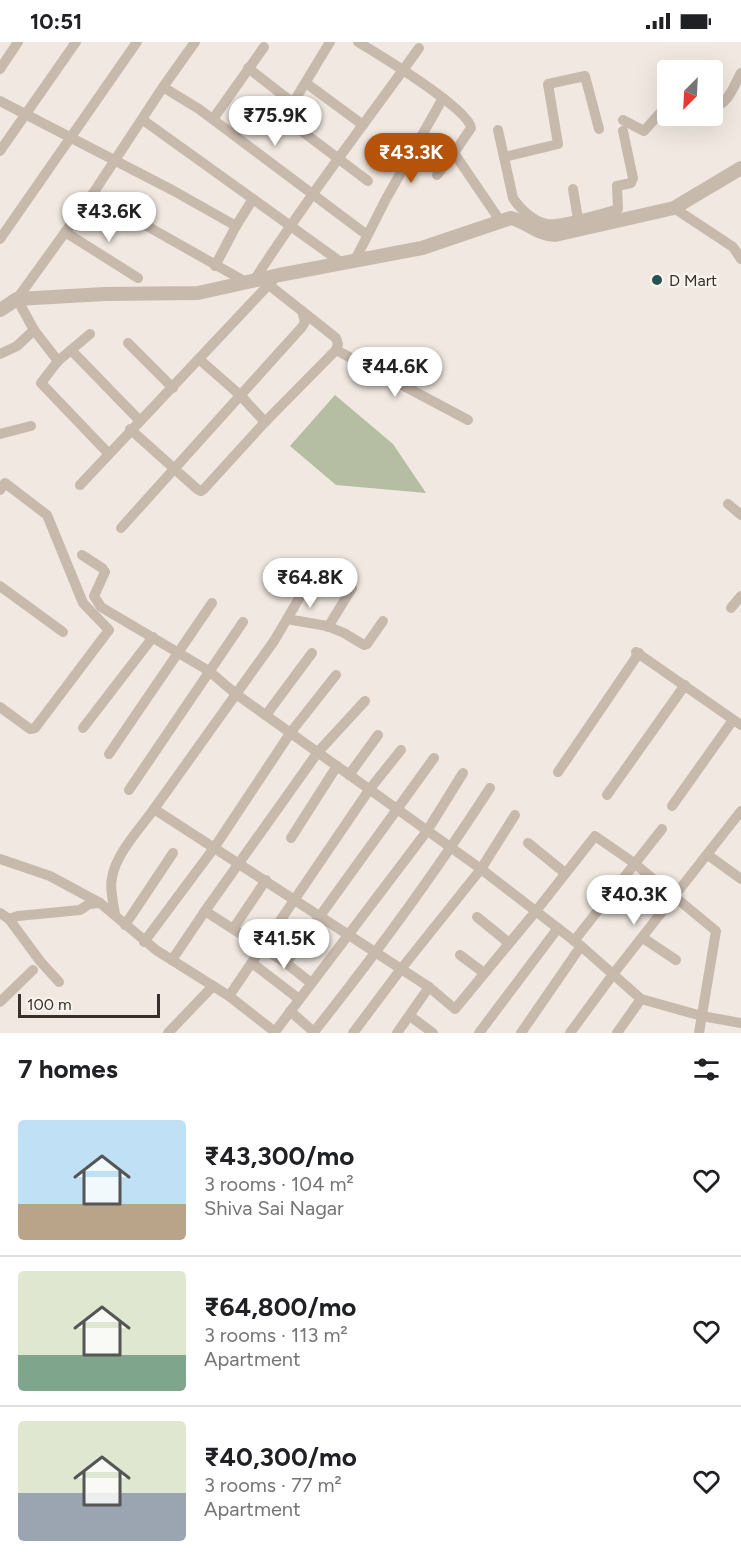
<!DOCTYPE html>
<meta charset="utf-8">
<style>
:root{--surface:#fff;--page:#f2f2f2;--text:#202124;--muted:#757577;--line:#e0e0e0;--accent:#b45309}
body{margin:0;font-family:Figtree,sans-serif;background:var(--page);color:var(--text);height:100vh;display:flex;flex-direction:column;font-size:22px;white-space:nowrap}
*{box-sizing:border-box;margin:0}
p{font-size:20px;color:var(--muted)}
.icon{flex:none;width:33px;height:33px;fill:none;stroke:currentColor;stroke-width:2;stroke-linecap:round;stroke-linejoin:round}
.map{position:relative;height:991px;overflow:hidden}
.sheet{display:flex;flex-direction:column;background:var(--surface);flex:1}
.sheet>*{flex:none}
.needle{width:39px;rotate:204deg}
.buttons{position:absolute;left:657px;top:18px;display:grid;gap:12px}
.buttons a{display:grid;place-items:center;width:66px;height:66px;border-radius:6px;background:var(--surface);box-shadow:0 6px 24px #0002;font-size:30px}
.scale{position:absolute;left:18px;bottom:15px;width:142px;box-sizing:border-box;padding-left:6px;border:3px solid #372f2b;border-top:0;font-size:16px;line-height:21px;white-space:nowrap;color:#372f2b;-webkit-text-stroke:4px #f8f3ed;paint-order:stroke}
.price{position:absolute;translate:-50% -51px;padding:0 14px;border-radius:21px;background:#fff;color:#222;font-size:20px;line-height:39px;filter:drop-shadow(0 2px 3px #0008)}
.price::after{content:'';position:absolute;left:50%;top:36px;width:18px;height:14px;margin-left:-9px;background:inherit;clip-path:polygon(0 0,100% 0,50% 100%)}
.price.current{background:var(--accent);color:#fff}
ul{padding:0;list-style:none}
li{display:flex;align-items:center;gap:18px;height:150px;padding:0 18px}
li+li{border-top:2px solid var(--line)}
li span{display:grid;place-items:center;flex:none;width:168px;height:120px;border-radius:6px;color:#555}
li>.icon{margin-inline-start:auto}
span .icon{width:72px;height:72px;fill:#fffc;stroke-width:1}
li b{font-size:26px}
h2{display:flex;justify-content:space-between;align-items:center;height:72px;padding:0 18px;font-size:26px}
.status{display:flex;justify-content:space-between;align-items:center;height:42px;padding:0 30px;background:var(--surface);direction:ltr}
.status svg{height:16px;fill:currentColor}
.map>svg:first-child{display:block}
.green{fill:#b5bea2}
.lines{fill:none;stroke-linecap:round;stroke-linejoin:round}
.minor{stroke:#c8b9ad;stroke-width:10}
.tertiary{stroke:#c8b9ad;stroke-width:14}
.poi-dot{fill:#255254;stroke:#f8f3ed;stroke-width:2}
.labels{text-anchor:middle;stroke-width:4.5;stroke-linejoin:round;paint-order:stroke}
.poi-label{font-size:16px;fill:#372f2b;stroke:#f8f3ed;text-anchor:start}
</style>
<div class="status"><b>10:51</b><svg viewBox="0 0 49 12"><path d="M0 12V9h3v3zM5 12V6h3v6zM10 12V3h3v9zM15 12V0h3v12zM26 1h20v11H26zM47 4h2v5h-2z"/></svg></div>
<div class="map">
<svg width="741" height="991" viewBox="0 0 741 991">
<rect width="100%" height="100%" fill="#f1e9e1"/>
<path class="green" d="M 335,353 L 393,402 L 426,451 L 336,443 L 290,404 Z"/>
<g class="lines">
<g class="minor">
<path d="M 358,0 C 378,12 469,67 471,86 L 454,111"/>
<path d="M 248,26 L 293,61 L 330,0"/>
<path d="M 0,27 L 18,0"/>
<path d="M 306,41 L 363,83"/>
<path d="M 163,45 L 199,67 L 367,193"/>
<path d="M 0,59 L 174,149 L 236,184"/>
<path d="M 712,65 C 728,64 734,43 741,31"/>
<path d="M 213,77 L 264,5"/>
<path d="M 143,78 L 342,221"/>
<path d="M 623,78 L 644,89 L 668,62"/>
<path d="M 299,87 L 368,139"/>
<path d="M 498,88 L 513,156 C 520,167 534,180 547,182 C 558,184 607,171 618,167 L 617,144 L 631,141 L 633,136 L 623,89"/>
<path d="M 0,109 L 76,0"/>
<path d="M 504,115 L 558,102 L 548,42 L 585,34 L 599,87"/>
<path d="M 437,133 L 454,111 L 501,180"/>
<path d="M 573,147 L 578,177"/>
<path d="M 92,153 L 246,240"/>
<path d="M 674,166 L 733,205 L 741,217"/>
<path d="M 65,190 L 138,236"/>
<path d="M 0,197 L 137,0"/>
<path d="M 355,218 L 386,157 L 443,56"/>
<path d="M 215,224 L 236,184 L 253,157"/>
<path d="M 253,240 C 305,159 363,84 419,6"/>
<path d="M 90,292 L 58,319 L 34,288 L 17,257 L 92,153 L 163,45 L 195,0"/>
<path d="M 128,301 L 173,346"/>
<path d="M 71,308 L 139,378"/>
<path d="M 336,308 L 468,378"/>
<path d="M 0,312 L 17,304 L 34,288"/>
<path d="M 200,318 L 240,353 L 265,380"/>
<path d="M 58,319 L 41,341 L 108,411"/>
<path d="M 130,387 L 197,447 L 201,449 L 204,447 L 265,380 L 336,308 L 338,302 L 336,296 L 302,269"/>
<path d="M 0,392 L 31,384"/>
<path d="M 80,443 L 274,237"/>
<path d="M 0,448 L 5,441 L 47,473 L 83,561 L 109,588 L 35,686 L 30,687 L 0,665"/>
<path d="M 728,462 L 741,473"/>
<path d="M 121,486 L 302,285 L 305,280 L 302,269 L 269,243"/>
<path d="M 82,513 L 102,526 L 105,530 L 94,554 L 101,565 L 209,629 L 236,652 L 481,827 L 581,904 L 641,957 L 702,974 L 741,981"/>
<path d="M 0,544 L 63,590"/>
<path d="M 731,566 L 741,554"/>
<path d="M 287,577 L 308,541"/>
<path d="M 383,579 L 367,602 L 364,603 L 344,591 L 327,584 L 287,577 L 274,599 L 154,767 L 429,945 L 455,967 L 536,869 L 595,794 L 634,821 L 716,889 L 699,991"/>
<path d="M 328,585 L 352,546"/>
<path d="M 636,610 L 741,683"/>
<path d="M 266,673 L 312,611"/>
<path d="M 83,686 L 153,595"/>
<path d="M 109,712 L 212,561"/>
<path d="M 558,730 L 639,611"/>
<path d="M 349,733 L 378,693"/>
<path d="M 129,748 L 243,580"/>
<path d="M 607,753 L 685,643"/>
<path d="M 672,764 L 733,678"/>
<path d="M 291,796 L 337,724"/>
<path d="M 528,801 L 565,831"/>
<path d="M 708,813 L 741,837"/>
<path d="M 0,817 L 50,834 L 100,861 L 156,908 L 229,954 L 275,990"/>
<path d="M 205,869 L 286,921 L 311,941"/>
<path d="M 0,871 L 9,877 L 40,919 L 59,940"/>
<path d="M 115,873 C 114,862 109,847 112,836 C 115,813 141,785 154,767"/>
<path d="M 477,875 L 509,901"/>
<path d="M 9,877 L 18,874 L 80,868 L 89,862 L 100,861"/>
<path d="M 125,883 L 173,811"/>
<path d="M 233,887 L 266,838"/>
<path d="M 274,888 L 299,904"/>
<path d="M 643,896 L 676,918"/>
<path d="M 574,899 L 662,787"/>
<path d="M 144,900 L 214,806 L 291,690 L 336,633"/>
<path d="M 460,913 L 484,931"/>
<path d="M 172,918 L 205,869 L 318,710 L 365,659"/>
<path d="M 252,921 L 299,957"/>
<path d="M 286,921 L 434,716"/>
<path d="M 229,954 L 369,748 L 401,708"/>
<path d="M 0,960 L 33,928"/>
<path d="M 290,969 L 314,990"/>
<path d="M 410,974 L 433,991"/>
<path d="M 168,991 L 213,944"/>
<path d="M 274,991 L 427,789 L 463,731"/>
<path d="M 313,991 C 376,912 435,831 490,746"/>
<path d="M 353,991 L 401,927 L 481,827 L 515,773"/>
<path d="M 397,991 L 429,945"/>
<path d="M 479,991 L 558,886"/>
<path d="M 521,991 L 581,904"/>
<path d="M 570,991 L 614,931 L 741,769"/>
<path d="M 617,991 L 641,957"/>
</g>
<path class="tertiary" d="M 0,268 L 17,257 L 105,252 L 198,251 L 279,233 L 422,206 L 511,176 C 527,180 539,193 555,193 L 674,166 L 741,126"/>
</g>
<circle class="poi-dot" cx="657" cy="238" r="6"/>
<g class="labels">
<g class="poi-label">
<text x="669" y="244">D Mart</text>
</g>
</g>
</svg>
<div class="buttons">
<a><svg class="needle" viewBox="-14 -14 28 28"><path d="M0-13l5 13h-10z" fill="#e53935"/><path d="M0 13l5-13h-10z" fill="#757577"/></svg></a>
</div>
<div class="scale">100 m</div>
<b class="price" style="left:275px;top:105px">₹75.9K</b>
<b class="price current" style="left:411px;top:142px">₹43.3K</b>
<b class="price" style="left:109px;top:201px">₹43.6K</b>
<b class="price" style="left:395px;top:356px">₹44.6K</b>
<b class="price" style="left:310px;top:567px">₹64.8K</b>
<b class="price" style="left:634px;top:884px">₹40.3K</b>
<b class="price" style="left:284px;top:928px">₹41.5K</b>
</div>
<section class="sheet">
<h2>7 homes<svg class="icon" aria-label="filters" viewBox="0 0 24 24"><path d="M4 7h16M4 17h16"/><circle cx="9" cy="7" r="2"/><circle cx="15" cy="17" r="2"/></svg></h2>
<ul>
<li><span style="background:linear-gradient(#bfe0f5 70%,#b9a48a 0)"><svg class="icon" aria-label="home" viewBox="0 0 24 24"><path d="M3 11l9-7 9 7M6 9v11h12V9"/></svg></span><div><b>₹43,300/mo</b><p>3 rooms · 104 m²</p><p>Shiva Sai Nagar</p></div><svg class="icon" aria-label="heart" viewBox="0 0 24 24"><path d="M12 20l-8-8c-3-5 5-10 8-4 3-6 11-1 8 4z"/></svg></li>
<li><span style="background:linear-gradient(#dfe7d0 70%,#7fa58c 0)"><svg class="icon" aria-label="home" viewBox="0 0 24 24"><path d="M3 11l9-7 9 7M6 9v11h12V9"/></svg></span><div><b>₹64,800/mo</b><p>3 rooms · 113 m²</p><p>Apartment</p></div><svg class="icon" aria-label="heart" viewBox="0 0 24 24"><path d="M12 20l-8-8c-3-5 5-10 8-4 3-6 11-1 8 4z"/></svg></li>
<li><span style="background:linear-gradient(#dfe7d0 60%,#9aa5b1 0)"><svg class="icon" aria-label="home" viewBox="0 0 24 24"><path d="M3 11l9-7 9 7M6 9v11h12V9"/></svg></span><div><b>₹40,300/mo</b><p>3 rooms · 77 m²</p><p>Apartment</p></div><svg class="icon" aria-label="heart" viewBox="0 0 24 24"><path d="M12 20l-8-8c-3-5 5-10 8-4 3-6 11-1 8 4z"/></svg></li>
</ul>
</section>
